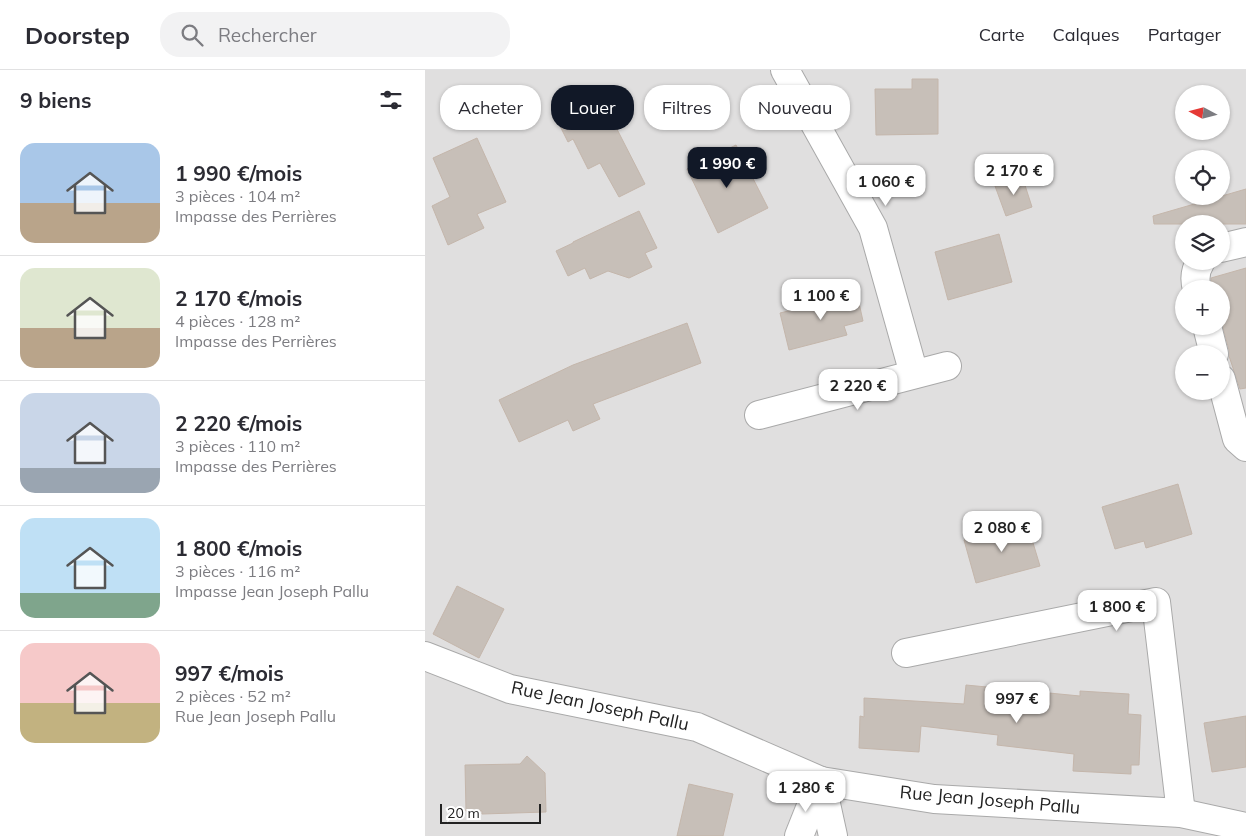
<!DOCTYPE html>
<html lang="fr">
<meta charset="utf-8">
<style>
:root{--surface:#fff;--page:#f2f2f3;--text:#2b2b33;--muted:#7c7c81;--line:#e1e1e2;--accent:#111827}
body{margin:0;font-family:Mulish,sans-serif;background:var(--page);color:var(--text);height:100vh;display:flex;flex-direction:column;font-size:19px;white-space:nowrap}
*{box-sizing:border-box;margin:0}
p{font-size:16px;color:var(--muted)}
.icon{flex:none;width:28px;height:28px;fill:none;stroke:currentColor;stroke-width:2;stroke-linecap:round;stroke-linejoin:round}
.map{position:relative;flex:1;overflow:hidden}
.details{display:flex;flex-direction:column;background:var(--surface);width:425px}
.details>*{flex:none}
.hud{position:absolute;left:15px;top:15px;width:475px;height:45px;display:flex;gap:10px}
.needle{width:32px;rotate:277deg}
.fabs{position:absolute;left:750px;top:15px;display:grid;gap:10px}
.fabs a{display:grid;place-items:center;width:55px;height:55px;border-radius:50%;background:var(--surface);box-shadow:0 1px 4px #0004;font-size:25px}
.scale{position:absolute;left:15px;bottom:12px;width:101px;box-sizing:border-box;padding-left:5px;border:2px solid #222;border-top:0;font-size:14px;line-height:18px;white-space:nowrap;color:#222;-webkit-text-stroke:4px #fff;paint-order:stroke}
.price{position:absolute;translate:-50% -42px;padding:0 11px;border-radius:10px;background:#fff;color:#222;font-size:16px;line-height:32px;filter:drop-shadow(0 1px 2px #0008)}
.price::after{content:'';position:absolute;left:50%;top:30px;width:15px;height:11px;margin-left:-8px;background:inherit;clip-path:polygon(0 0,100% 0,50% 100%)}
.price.active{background:var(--accent);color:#fff}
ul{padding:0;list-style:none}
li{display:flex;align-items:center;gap:15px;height:125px;padding:0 20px}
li+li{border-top:1px solid var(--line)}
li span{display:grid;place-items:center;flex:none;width:140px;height:100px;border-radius:15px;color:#555}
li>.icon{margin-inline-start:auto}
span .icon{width:60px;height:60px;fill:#fffc;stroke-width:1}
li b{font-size:21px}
h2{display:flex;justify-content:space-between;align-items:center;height:60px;padding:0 20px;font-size:21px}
.chip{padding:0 18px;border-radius:20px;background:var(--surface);box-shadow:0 1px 4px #0004;font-size:18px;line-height:45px}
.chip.active{background:var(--accent);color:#fff}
header{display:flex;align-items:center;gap:30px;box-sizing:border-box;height:70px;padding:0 25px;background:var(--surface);border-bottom:1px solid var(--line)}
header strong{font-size:24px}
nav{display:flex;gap:28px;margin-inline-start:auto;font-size:18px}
.search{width:350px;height:45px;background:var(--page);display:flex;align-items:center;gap:12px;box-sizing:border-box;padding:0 18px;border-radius:20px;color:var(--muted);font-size:19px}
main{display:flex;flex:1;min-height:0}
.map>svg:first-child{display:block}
.residential{fill:#e0dfdf;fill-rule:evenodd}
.building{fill:#c7bfb8;stroke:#c4b6ab}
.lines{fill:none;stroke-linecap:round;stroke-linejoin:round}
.minor-casing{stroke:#a9a9a9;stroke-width:30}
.minor{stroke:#fff;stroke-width:28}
.labels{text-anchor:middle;stroke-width:4;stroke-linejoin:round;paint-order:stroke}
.street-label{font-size:18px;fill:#222;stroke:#fff}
</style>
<header>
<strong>Doorstep</strong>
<div class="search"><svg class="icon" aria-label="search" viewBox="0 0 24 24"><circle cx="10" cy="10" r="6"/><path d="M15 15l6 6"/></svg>Rechercher</div>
<nav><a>Carte</a><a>Calques</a><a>Partager</a></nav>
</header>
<main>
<section class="details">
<h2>9 biens<svg class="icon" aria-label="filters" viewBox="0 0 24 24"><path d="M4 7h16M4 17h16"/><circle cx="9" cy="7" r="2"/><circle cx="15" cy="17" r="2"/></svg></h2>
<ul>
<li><span style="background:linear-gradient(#a9c7e8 60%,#b9a48a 0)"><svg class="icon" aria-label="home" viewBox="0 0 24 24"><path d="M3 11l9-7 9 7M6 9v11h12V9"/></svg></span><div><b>1 990 €/mois</b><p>3 pièces · 104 m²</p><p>Impasse des Perrières</p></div></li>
<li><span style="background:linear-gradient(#dfe7d0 60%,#b9a48a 0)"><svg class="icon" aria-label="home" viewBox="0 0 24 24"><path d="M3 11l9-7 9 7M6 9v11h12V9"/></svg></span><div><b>2 170 €/mois</b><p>4 pièces · 128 m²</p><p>Impasse des Perrières</p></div></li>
<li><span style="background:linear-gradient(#c9d6e8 75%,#9aa5b1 0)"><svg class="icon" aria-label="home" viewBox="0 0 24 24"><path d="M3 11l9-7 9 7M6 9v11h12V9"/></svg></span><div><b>2 220 €/mois</b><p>3 pièces · 110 m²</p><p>Impasse des Perrières</p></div></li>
<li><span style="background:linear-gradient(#bfe0f5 75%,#7fa58c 0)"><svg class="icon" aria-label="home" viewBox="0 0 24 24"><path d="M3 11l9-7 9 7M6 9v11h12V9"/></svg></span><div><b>1 800 €/mois</b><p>3 pièces · 116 m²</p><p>Impasse Jean Joseph Pallu</p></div></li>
<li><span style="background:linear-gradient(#f6c9c9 60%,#c2b280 0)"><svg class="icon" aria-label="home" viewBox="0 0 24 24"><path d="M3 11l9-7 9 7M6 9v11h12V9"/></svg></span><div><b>997 €/mois</b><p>2 pièces · 52 m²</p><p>Rue Jean Joseph Pallu</p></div></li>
</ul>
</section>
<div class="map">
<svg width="821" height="766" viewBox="0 0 821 766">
<rect width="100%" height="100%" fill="#f2efe9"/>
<path class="residential" d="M 0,0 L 821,0 L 821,766 L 0,766 ZM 759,24 L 796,24 L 796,61 L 759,61 ZM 759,89 L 796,89 L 796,126 L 759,126 ZM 759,154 L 796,154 L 796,191 L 759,191 ZM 759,219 L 796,219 L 796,256 L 759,256 ZM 759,284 L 796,284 L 796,321 L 759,321 Z"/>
<g class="building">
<path d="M 487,9 L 513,9 L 513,64 L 451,65 L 450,19 L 487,19 Z"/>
<path d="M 174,24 L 220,114 L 194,127 L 175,93 L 163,99 L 148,69 L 143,72 L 130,46 Z"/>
<path d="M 52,68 L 81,132 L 52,144 L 59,158 L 23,175 L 7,136 L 25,127 L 8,88 Z"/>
<path d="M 311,75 L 343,138 L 293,163 L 262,99 Z"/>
<path d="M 597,106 L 607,137 L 581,146 L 570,116 Z"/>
<path d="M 821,119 L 821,154 L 729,154 L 728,146 Z"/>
<path d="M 214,141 L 232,178 L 220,183 L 227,197 L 204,208 L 183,201 L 165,209 L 160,198 L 143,206 L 131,181 L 148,173 L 148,172 Z"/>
<path d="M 574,164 L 587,212 L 523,230 L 510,182 Z"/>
<path d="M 821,198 L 821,318 L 815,319 L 804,286 L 804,280 L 796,250 L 796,219 L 787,219 L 786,208 Z"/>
<path d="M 432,224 L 438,251 L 419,256 L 422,265 L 364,280 L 355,243 Z"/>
<path d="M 262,253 L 276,293 L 168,334 L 175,349 L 148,361 L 143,350 L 94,372 L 74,330 L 148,295 Z"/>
<path d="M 753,414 L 767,464 L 721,478 L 719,471 L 690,479 L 677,437 Z"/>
<path d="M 602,453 L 615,496 L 551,513 L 539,470 Z"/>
<path d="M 32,516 L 79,539 L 54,588 L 8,564 Z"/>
<path d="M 541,615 L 655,626 L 655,621 L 704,624 L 703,644 L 716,645 L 714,695 L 706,695 L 706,704 L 648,701 L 649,684 L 572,675 L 573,665 L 496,656 L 494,682 L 434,678 L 435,646 L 439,647 L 439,628 L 539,634 Z"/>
<path d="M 821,646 L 821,697 L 787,702 L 779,653 Z"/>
<path d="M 102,686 L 120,703 L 121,742 L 57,744 L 57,741 L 41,741 L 40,695 L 95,694 Z"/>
<path d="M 264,714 L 308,724 L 298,766 L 252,766 Z"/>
</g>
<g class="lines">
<g class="minor-casing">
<g id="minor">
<path d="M 360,0 L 448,158 L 489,304"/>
<path d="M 796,178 L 821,172"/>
<path d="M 772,219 C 769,209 770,200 776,191"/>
<path d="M 782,256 L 789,284"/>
<path d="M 796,309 L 812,369 L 821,377"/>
<path d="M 334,345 L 522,296"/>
<path d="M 481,583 L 731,532 L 756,743"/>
<path d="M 0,586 L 85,619 L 272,657 L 396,711 L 509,729 L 756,743 L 821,757"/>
<path d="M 396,711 L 408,766"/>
<path d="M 374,766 L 396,711"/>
</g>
</g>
<use href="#minor" class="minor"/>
</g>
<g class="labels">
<g class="street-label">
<text transform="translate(175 636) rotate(12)" y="6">Rue Jean Joseph Pallu</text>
<text transform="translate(565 730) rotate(5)" y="6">Rue Jean Joseph Pallu</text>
</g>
</g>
</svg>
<div class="fabs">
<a><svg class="needle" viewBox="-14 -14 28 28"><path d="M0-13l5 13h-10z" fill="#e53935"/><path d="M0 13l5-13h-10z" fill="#7c7c81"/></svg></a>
<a><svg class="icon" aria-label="locate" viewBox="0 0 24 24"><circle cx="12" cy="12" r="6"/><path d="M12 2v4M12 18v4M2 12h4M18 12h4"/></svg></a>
<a><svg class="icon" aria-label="layers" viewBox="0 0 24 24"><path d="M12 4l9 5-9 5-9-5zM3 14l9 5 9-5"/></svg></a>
<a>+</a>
<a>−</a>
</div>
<div class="scale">20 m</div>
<b class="price active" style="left:302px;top:119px">1 990 €</b>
<b class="price" style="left:589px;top:126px">2 170 €</b>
<b class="price" style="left:461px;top:137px">1 060 €</b>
<b class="price" style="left:396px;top:251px">1 100 €</b>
<b class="price" style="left:433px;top:341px">2 220 €</b>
<b class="price" style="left:577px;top:483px">2 080 €</b>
<b class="price" style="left:692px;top:562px">1 800 €</b>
<b class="price" style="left:592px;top:654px">997 €</b>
<b class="price" style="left:381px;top:743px">1 280 €</b>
<div class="hud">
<a class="chip">Acheter</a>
<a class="chip active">Louer</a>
<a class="chip">Filtres</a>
<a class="chip">Nouveau</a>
</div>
</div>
</main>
